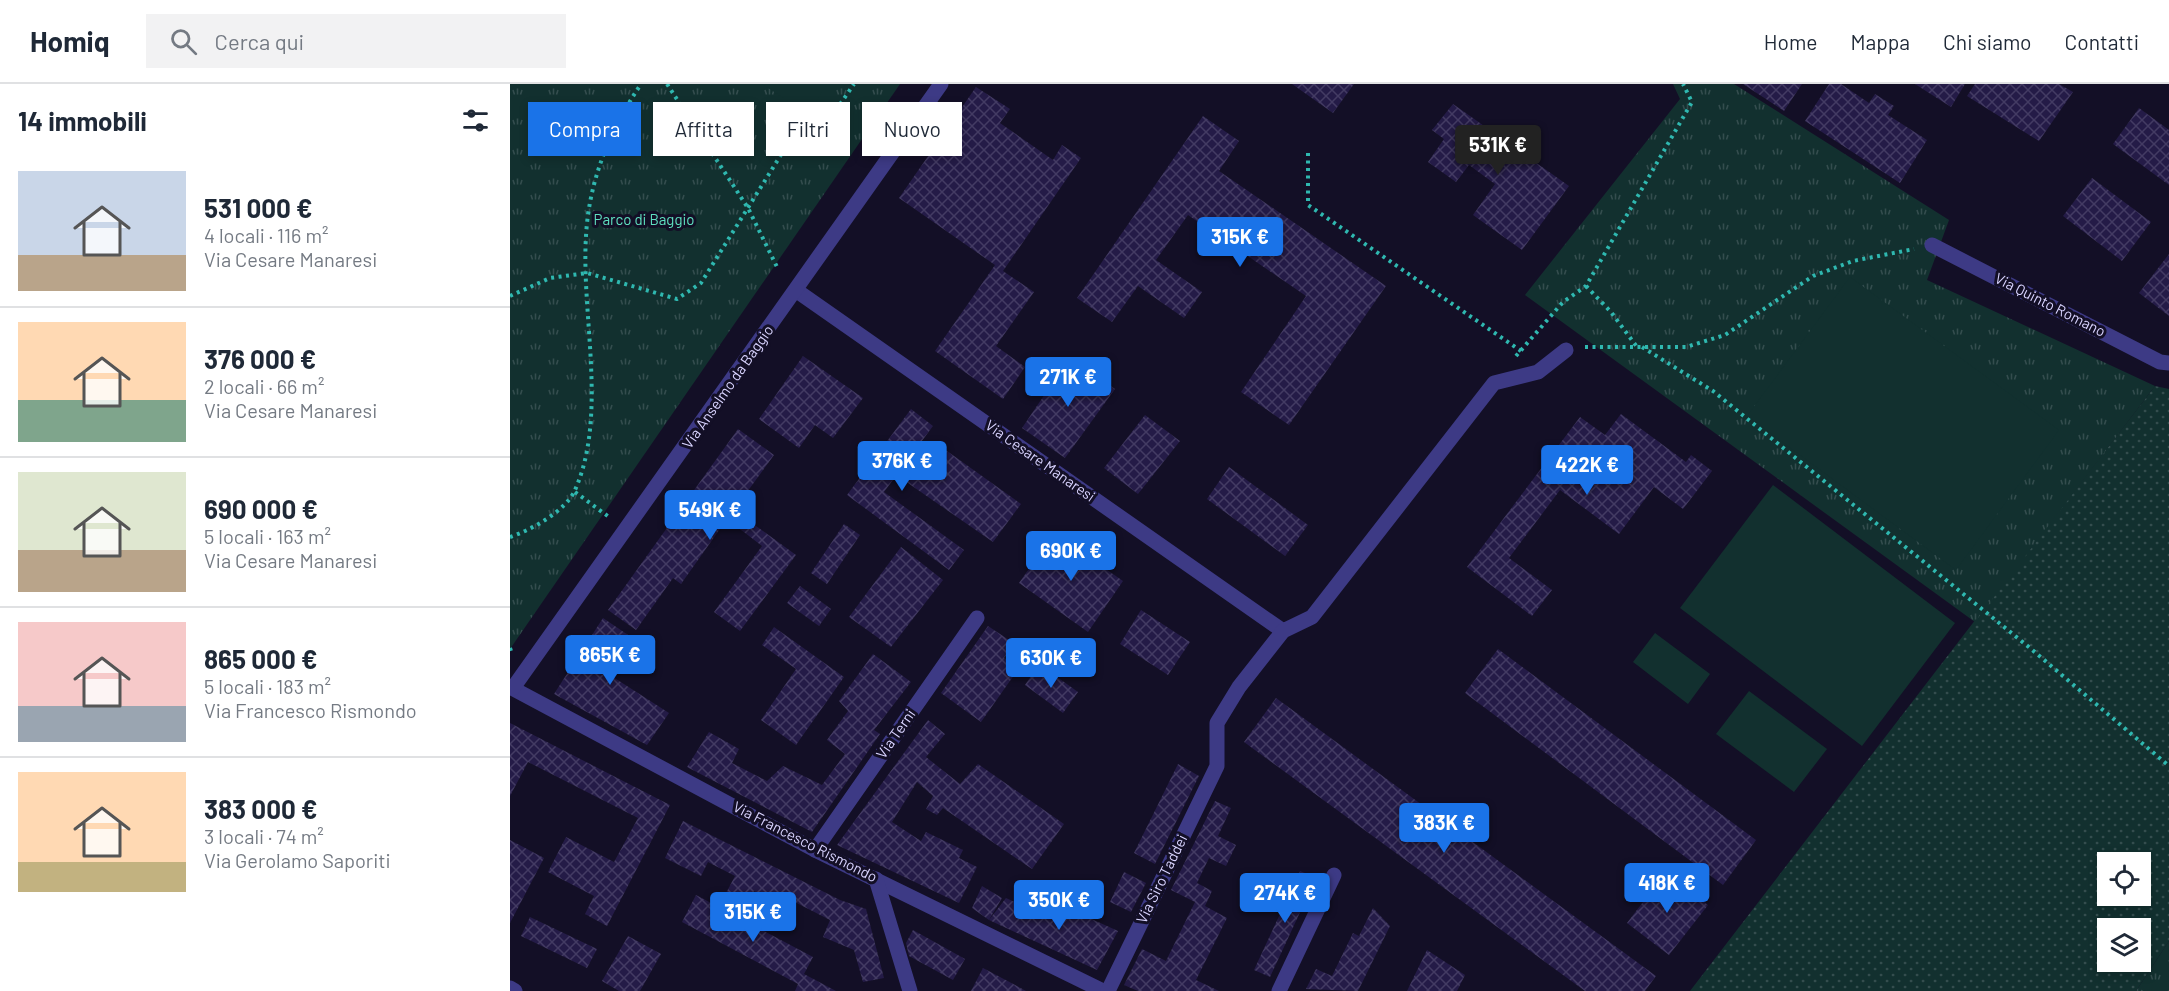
<!DOCTYPE html>
<html lang="it">
<meta charset="utf-8">
<style>
:root{--surface:#fff;--page:#f2f2f3;--text:#1f2937;--muted:#747a83;--line:#e0e1e3;--accent:#1a73e8}
body{margin:0;font-family:Barlow,sans-serif;background:var(--page);color:var(--text);height:100vh;display:flex;flex-direction:column;font-size:22px;white-space:nowrap}
*{box-sizing:border-box;margin:0}
p{font-size:20px;color:var(--muted)}
.icon{flex:none;width:33px;height:33px;fill:none;stroke:currentColor;stroke-width:2;stroke-linecap:round;stroke-linejoin:round}
.map{position:relative;flex:1;overflow:hidden}
.drawer{display:flex;flex-direction:column;background:var(--surface);width:510px}
.drawer>*{flex:none}
.guide{position:absolute;left:18px;top:18px;width:570px;height:54px;display:flex;gap:12px}
.fabs{position:absolute;left:1587px;top:768px;display:grid;gap:12px}
.fabs a{display:grid;place-items:center;width:54px;height:54px;border-radius:0px;background:var(--surface);box-shadow:0 3px 9px #0003;font-size:30px}
.price{position:absolute;translate:-50% -51px;padding:0 14px;border-radius:6px;background:var(--accent);color:#fff;font-size:20px;line-height:39px;filter:drop-shadow(0 2px 3px #0008)}
.price::after{content:'';position:absolute;left:50%;top:36px;width:18px;height:14px;margin-left:-9px;background:inherit;clip-path:polygon(0 0,100% 0,50% 100%)}
.price.on{background:#222;color:#fff}
ul{padding:0;list-style:none}
li{display:flex;align-items:center;gap:18px;height:150px;padding:0 18px}
li+li{border-top:2px solid var(--line)}
li span{display:grid;place-items:center;flex:none;width:168px;height:120px;border-radius:0px;color:#555}
li>.icon{margin-inline-start:auto}
span .icon{width:72px;height:72px;fill:#fffc;stroke-width:1}
li b{font-size:26px}
h2{display:flex;justify-content:space-between;align-items:center;height:72px;padding:0 18px;font-size:26px}
.chip{padding:0 21px;border-radius:0px;background:var(--surface);box-shadow:0 3px 9px #0003;font-size:21px;line-height:54px}
.chip.on{background:var(--accent);color:#fff}
header{display:flex;align-items:center;gap:36px;box-sizing:border-box;height:84px;padding:0 30px;background:var(--surface);border-bottom:2px solid var(--line)}
header strong{font-size:28px}
nav{display:flex;gap:33px;margin-inline-start:auto;font-size:21px}
.search{width:420px;height:54px;background:var(--page);display:flex;align-items:center;gap:15px;box-sizing:border-box;padding:0 21px;border-radius:0px;color:var(--muted);font-size:22px}
main{display:flex;flex:1;min-height:0}
.map>svg:first-child{display:block}
.grass{fill:url(#grass-dots);fill-rule:evenodd}
.park{fill:url(#park-tufts)}
.garden{fill:#12302f}
.building{fill:url(#building-cross-hatch)}
.lines{fill:none;stroke-linecap:round;stroke-linejoin:round}
.path{stroke:#2fb8b0;stroke-width:4;stroke-dasharray:3 4.5;stroke-linecap:butt}
.minor{stroke:#3d3a85;stroke-width:15}
.labels{text-anchor:middle;stroke-width:6;stroke-linejoin:round;paint-order:stroke}
.park-label{font-size:15px;fill:#5fe0c0;stroke:#130f26}
.street-label{font-size:15px;fill:#d9d4ff;stroke:#130f26}
</style>
<header>
<strong>Homiq</strong>
<div class="search"><svg class="icon" aria-label="search" viewBox="0 0 24 24"><circle cx="10" cy="10" r="6"/><path d="M15 15l6 6"/></svg>Cerca qui</div>
<nav><a>Home</a><a>Mappa</a><a>Chi siamo</a><a>Contatti</a></nav>
</header>
<main>
<section class="drawer">
<h2>14 immobili<svg class="icon" aria-label="filters" viewBox="0 0 24 24"><path d="M4 7h16M4 17h16"/><circle cx="9" cy="7" r="2"/><circle cx="15" cy="17" r="2"/></svg></h2>
<ul>
<li><span style="background:linear-gradient(#c9d6e8 70%,#b9a48a 0)"><svg class="icon" aria-label="home" viewBox="0 0 24 24"><path d="M3 11l9-7 9 7M6 9v11h12V9"/></svg></span><div><b>531 000 €</b><p>4 locali · 116 m²</p><p>Via Cesare Manaresi</p></div></li>
<li><span style="background:linear-gradient(#ffd9b3 65%,#7fa58c 0)"><svg class="icon" aria-label="home" viewBox="0 0 24 24"><path d="M3 11l9-7 9 7M6 9v11h12V9"/></svg></span><div><b>376 000 €</b><p>2 locali · 66 m²</p><p>Via Cesare Manaresi</p></div></li>
<li><span style="background:linear-gradient(#dfe7d0 65%,#b9a48a 0)"><svg class="icon" aria-label="home" viewBox="0 0 24 24"><path d="M3 11l9-7 9 7M6 9v11h12V9"/></svg></span><div><b>690 000 €</b><p>5 locali · 163 m²</p><p>Via Cesare Manaresi</p></div></li>
<li><span style="background:linear-gradient(#f6c9c9 70%,#9aa5b1 0)"><svg class="icon" aria-label="home" viewBox="0 0 24 24"><path d="M3 11l9-7 9 7M6 9v11h12V9"/></svg></span><div><b>865 000 €</b><p>5 locali · 183 m²</p><p>Via Francesco Rismondo</p></div></li>
<li><span style="background:linear-gradient(#ffd9b3 75%,#c2b280 0)"><svg class="icon" aria-label="home" viewBox="0 0 24 24"><path d="M3 11l9-7 9 7M6 9v11h12V9"/></svg></span><div><b>383 000 €</b><p>3 locali · 74 m²</p><p>Via Gerolamo Saporiti</p></div></li>
</ul>
</section>
<div class="map">
<svg width="1659" height="907" viewBox="0 0 1659 907">
<defs>
<pattern id="grass-dots" width="8" height="8" patternUnits="userSpaceOnUse" patternTransform="scale(1.5)"><rect width="8" height="8" fill="#12302f"/><path d="M2 2h.1M6 6h.1" fill="none" stroke="#344d4e" stroke-width="1.8" stroke-linecap="round"/></pattern>
<pattern id="park-tufts" width="24" height="20" patternUnits="userSpaceOnUse" patternTransform="scale(1.5)"><rect width="24" height="20" fill="#12302f"/><path d="M3 7l-1-3M5 7V3M7 7l1-3M15 17l-1-3M17 17v-4M19 17l1-3" fill="none" stroke="#344d4e"/></pattern>
<pattern id="building-cross-hatch" width="8" height="8" patternUnits="userSpaceOnUse" patternTransform="scale(1.5)"><rect width="8" height="8" fill="#241b47"/><path d="M0 0l8 8M0 8l8-8" fill="none" stroke="#433b63"/></pattern>
</defs>
<rect width="100%" height="100%" fill="#130f26"/>
<path class="grass" d="M 1645,302 L 1659,305 L 1659,857 L 1626,907 L 1180,907 ZM 1598,778 L 1630,778 L 1630,812 L 1598,812 ZM 1598,844 L 1630,844 L 1630,878 L 1598,878 Z"/>
<g class="park">
<path d="M 0,0 L 390,0 L 0,565 Z"/>
<path d="M 1163,0 L 1224,0 L 1439,136 L 1417,196 L 1645,302 L 1465,538 L 1015,211 L 1170,15 Z"/>
<path d="M 1659,857 L 1659,907 L 1626,907 Z"/>
</g>
<g class="garden">
<path d="M 252,0 L 317,0 L 298,30 Z"/>
<path d="M 1340,193 L 1549,346 L 1446,486 L 1237,332 Z"/>
<path d="M 1263,401 L 1445,539 L 1352,662 L 1170,524 Z"/>
<path d="M 1145,549 L 1200,590 L 1178,620 L 1123,578 Z"/>
<path d="M 1239,607 L 1317,665 L 1284,708 L 1206,650 Z"/>
</g>
<g class="building">
<path d="M 782,0 L 844,0 L 823,29 Z"/>
<path d="M 1233,0 L 1292,0 L 1274,27 Z"/>
<path d="M 1319,0 L 1331,0 L 1359,19 L 1365,10 L 1384,22 L 1378,31 L 1417,56 L 1390,99 L 1295,37 Z"/>
<path d="M 1405,0 L 1455,0 L 1441,23 Z"/>
<path d="M 1465,0 L 1549,0 L 1563,8 L 1529,57 L 1457,12 Z"/>
<path d="M 466,3 L 500,25 L 490,39 L 543,76 L 552,61 L 571,74 L 493,187 L 524,208 L 486,262 L 515,283 L 493,315 L 425,267 L 485,181 L 389,114 Z"/>
<path d="M 943,20 L 1059,102 L 1012,166 L 963,131 L 985,100 L 959,81 L 946,98 L 918,78 L 934,55 L 922,46 Z"/>
<path d="M 1629,24 L 1659,46 L 1659,101 L 1603,60 Z"/>
<path d="M 693,32 L 729,57 L 709,87 L 876,202 L 779,341 L 731,308 L 796,212 L 678,131 L 646,176 L 692,208 L 674,234 L 628,202 L 602,238 L 567,214 Z"/>
<path d="M 1582,94 L 1641,138 L 1612,177 L 1553,132 Z"/>
<path d="M 1659,170 L 1659,232 L 1629,209 Z"/>
<path d="M 293,272 L 353,314 L 323,354 L 305,341 L 289,364 L 249,335 Z"/>
<path d="M 560,273 L 605,305 L 555,374 L 512,344 Z"/>
<path d="M 401,325 L 423,342 L 374,408 L 454,466 L 439,486 L 337,411 Z"/>
<path d="M 1111,330 L 1176,378 L 1181,371 L 1202,387 L 1173,425 L 1144,403 L 1109,450 L 1050,406 L 999,474 L 1042,506 L 1022,532 L 957,483 L 1070,333 L 1095,351 Z"/>
<path d="M 635,331 L 670,357 L 628,410 L 594,384 Z"/>
<path d="M 228,345 L 264,371 L 224,426 L 286,471 L 230,547 L 204,528 L 252,462 L 217,435 L 171,500 L 163,494 L 126,546 L 98,526 Z"/>
<path d="M 423,357 L 511,420 L 483,458 L 395,397 Z"/>
<path d="M 719,383 L 798,441 L 775,472 L 697,415 Z"/>
<path d="M 334,440 L 350,451 L 317,500 L 301,489 Z"/>
<path d="M 544,449 L 613,497 L 578,548 L 509,499 Z"/>
<path d="M 391,463 L 433,496 L 381,563 L 339,533 Z"/>
<path d="M 290,502 L 321,525 L 309,542 L 277,519 Z"/>
<path d="M 631,526 L 680,558 L 658,591 L 610,560 Z"/>
<path d="M 93,534 L 127,557 L 103,593 L 159,629 L 137,661 L 44,610 Z"/>
<path d="M 478,542 L 505,560 L 494,574 L 509,584 L 471,638 L 431,609 Z"/>
<path d="M 264,543 L 334,593 L 286,661 L 251,636 L 286,585 L 252,561 Z"/>
<path d="M 988,565 L 1246,756 L 1213,801 L 955,609 Z"/>
<path d="M 363,570 L 401,598 L 364,646 L 370,650 L 302,748 L 177,683 L 199,648 L 229,665 L 222,679 L 257,697 L 273,682 L 312,701 L 335,670 L 317,656 L 338,627 L 329,617 Z"/>
<path d="M 529,580 L 568,608 L 553,629 L 515,601 Z"/>
<path d="M 766,614 L 1146,892 L 1135,907 L 1075,907 L 734,658 Z"/>
<path d="M 418,636 L 435,650 L 416,673 L 450,700 L 468,680 L 554,740 L 522,785 L 433,724 L 427,731 L 416,725 L 423,712 L 407,698 L 382,738 L 411,757 L 416,748 L 453,766 L 449,774 L 467,783 L 449,819 L 327,761 Z"/>
<path d="M 0,639 L 160,721 L 97,842 L 75,830 L 84,812 L 38,788 L 56,753 L 104,778 L 128,734 L 18,678 L 0,712 Z"/>
<path d="M 668,680 L 689,692 L 645,780 L 624,769 Z"/>
<path d="M 705,717 L 721,724 L 708,752 L 726,761 L 716,782 L 699,774 L 687,799 L 702,807 L 695,822 L 717,834 L 686,896 L 709,907 L 628,907 L 614,901 L 632,865 L 656,877 L 685,818 L 661,806 Z"/>
<path d="M 173,737 L 330,816 L 356,825 L 374,894 L 353,898 L 344,866 L 313,853 L 320,836 L 269,810 L 265,817 L 244,807 L 236,822 L 215,811 L 225,792 L 198,778 L 191,792 L 155,774 Z"/>
<path d="M 0,756 L 34,774 L 0,839 Z"/>
<path d="M 790,787 L 806,794 L 760,893 L 744,886 Z"/>
<path d="M 614,788 L 636,799 L 621,828 L 600,818 Z"/>
<path d="M 1155,789 L 1198,821 L 1159,871 L 1117,839 Z"/>
<path d="M 472,802 L 492,814 L 479,836 L 462,824 Z"/>
<path d="M 186,811 L 303,873 L 294,890 L 326,907 L 285,907 L 288,900 L 172,838 Z"/>
<path d="M 496,814 L 533,831 L 542,817 L 608,847 L 587,886 L 479,836 Z"/>
<path d="M 863,824 L 880,842 L 848,907 L 796,905 L 806,885 L 822,892 L 843,849 L 849,852 Z"/>
<path d="M 20,833 L 87,865 L 77,884 L 11,852 Z"/>
<path d="M 403,846 L 455,875 L 443,896 L 399,872 L 396,859 Z"/>
<path d="M 118,852 L 151,870 L 130,907 L 109,907 L 92,897 Z"/>
<path d="M 917,866 L 955,891 L 947,907 L 897,907 Z"/>
<path d="M 473,884 L 507,902 L 516,907 L 461,907 Z"/>
</g>
<g class="lines">
<g class="path">
<path d="M 157,0 L 238,124 L 268,185"/>
<path d="M 798,69 L 798,121 L 1011,267"/>
<path d="M 1076,202 L 1101,228 L 1127,263"/>
<path d="M 0,212 L 40,194 L 77,189 L 167,215 L 191,199 L 284,50 L 302,61 L 344,0"/>
<path d="M 1075,263 L 1176,263 L 1215,251 L 1303,192 L 1343,177 L 1404,165"/>
<path d="M 1132,263 L 1203,307 L 1520,564 L 1659,682"/>
<path d="M 1006,272 L 1053,218 L 1076,202 L 1182,18 L 1173,0"/>
<path d="M 65,408 L 99,433"/>
<path d="M 0,453 C 21,446 56,427 65,406 C 98,332 71,231 76,152 C 79,96 100,46 131,0"/>
<path d="M 0,564 L 1,567"/>
</g>
<g class="minor">
<path d="M 1422,161 L 1650,278 L 1659,279"/>
<path d="M 287,207 L 773,547"/>
<path d="M 0,603 L 305,766 L 593,907"/>
<path d="M 3,604 L 431,0"/>
<path d="M 305,766 L 467,534"/>
<path d="M 366,795 L 400,907"/>
<path d="M 0,904 L 5,907"/>
<path d="M 598,907 L 707,682 L 707,639 L 729,603 L 773,547 L 802,533 L 984,299 L 1028,288 L 1056,266"/>
<path d="M 769,907 L 824,791"/>
</g>
</g>
<g class="labels">
<g class="park-label">
<text x="134" y="141">Parco di Baggio</text>
</g>
<g class="street-label">
<text transform="translate(1540 221) rotate(27)" y="5">Via Quinto Romano</text>
<text transform="translate(218 303) rotate(-55)" y="5">Via Anselmo da Baggio</text>
<text transform="translate(530 377) rotate(35)" y="5">Via Cesare Manaresi</text>
<text transform="translate(386 650) rotate(-55)" y="5">Via Terni</text>
<text transform="translate(295 758) rotate(27)" y="5">Via Francesco Rismondo</text>
<text transform="translate(652 795) rotate(-64)" y="5">Via Siro Taddei</text>
</g>
</g>
</svg>
<div class="fabs">
<a><svg class="icon" aria-label="locate" viewBox="0 0 24 24"><circle cx="12" cy="12" r="6"/><path d="M12 2v4M12 18v4M2 12h4M18 12h4"/></svg></a>
<a><svg class="icon" aria-label="layers" viewBox="0 0 24 24"><path d="M12 4l9 5-9 5-9-5zM3 14l9 5 9-5"/></svg></a>
</div>
<b class="price on" style="left:988px;top:92px">531K €</b>
<b class="price" style="left:730px;top:184px">315K €</b>
<b class="price" style="left:558px;top:324px">271K €</b>
<b class="price" style="left:392px;top:408px">376K €</b>
<b class="price" style="left:1077px;top:412px">422K €</b>
<b class="price" style="left:200px;top:457px">549K €</b>
<b class="price" style="left:561px;top:498px">690K €</b>
<b class="price" style="left:100px;top:602px">865K €</b>
<b class="price" style="left:541px;top:605px">630K €</b>
<b class="price" style="left:934px;top:770px">383K €</b>
<b class="price" style="left:1157px;top:830px">418K €</b>
<b class="price" style="left:775px;top:840px">274K €</b>
<b class="price" style="left:549px;top:847px">350K €</b>
<b class="price" style="left:243px;top:859px">315K €</b>
<div class="guide">
<a class="chip on">Compra</a>
<a class="chip">Affitta</a>
<a class="chip">Filtri</a>
<a class="chip">Nuovo</a>
</div>
</div>
</main>
